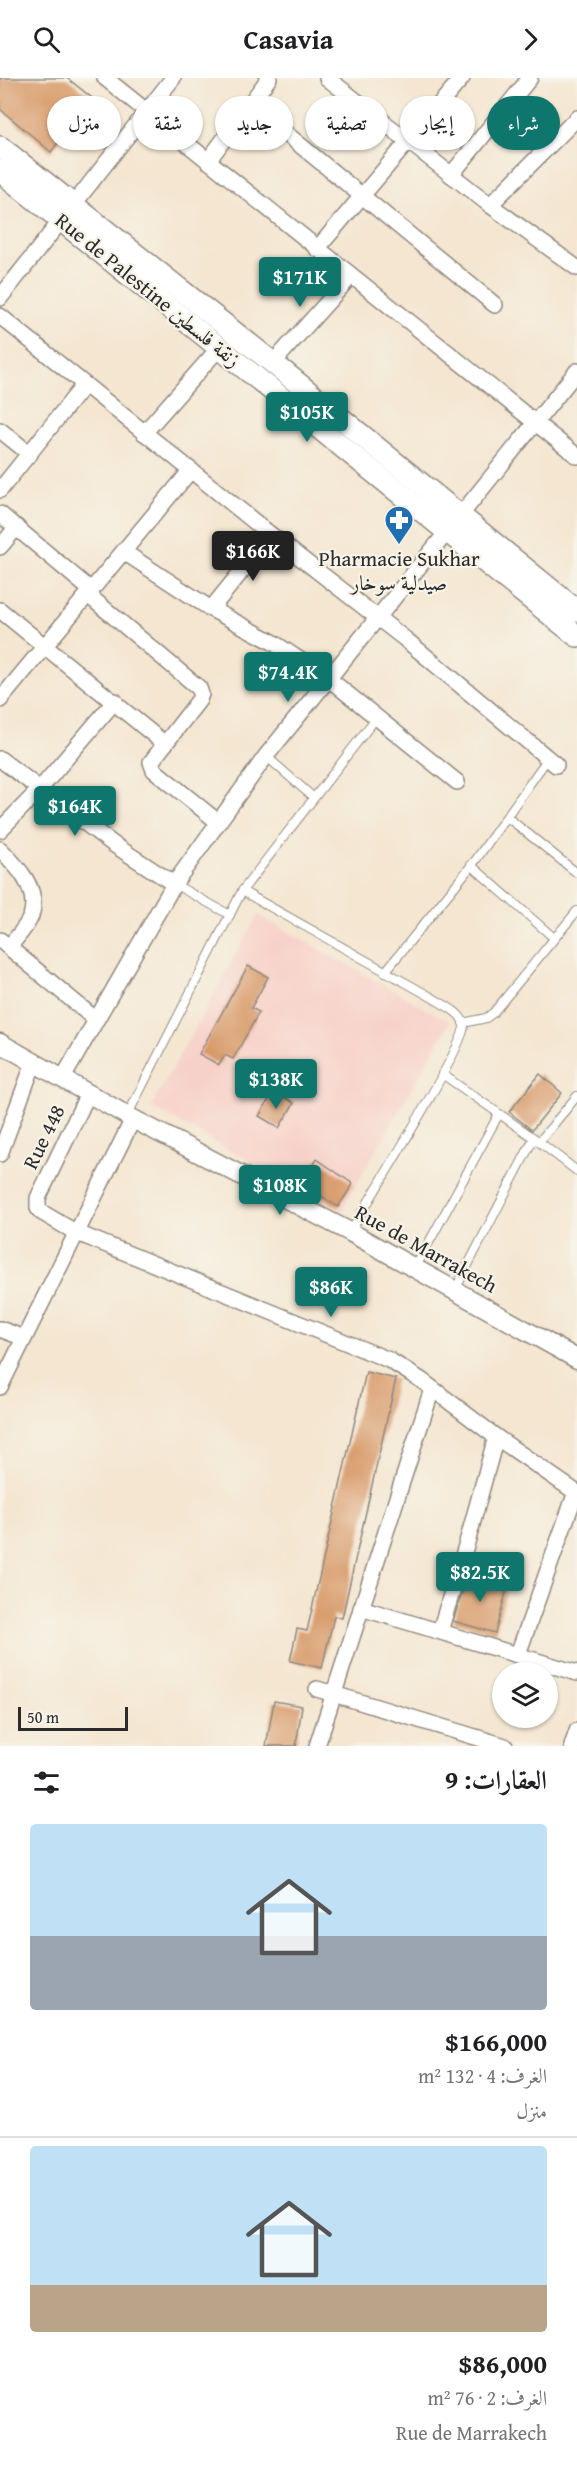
<!DOCTYPE html>
<html lang="ar">
<meta charset="utf-8">
<style>
:root{--surface:#fff;--page:#f6f6f6;--text:#202124;--muted:#757577;--line:#e0e0e0;--accent:#0f766e}
body{margin:0;font-family:"Gentium Book Plus",Amiri,serif;background:var(--page);color:var(--text);direction:rtl;height:100vh;display:flex;flex-direction:column;font-size:22px;white-space:nowrap}
*{box-sizing:border-box;margin:0}
p{font-size:20px;color:var(--muted)}
.icon{flex:none;width:33px;height:33px;fill:none;stroke:currentColor;stroke-width:2;stroke-linecap:round;stroke-linejoin:round}
.map{position:relative;height:1668px;overflow:hidden;direction:ltr}
.drawer{display:flex;flex-direction:column;background:var(--surface);flex:1}
.drawer>*{flex:none}
.hud{position:absolute;left:18px;top:18px;width:542px;height:54px;direction:rtl;display:flex;gap:12px}
.buttons{position:absolute;left:492px;top:1584px;display:grid;gap:12px}
.buttons a{display:grid;place-items:center;width:66px;height:66px;border-radius:50%;background:var(--surface);box-shadow:0 2px 4px #0004;font-size:30px}
.scale{position:absolute;left:18px;bottom:15px;width:110px;box-sizing:border-box;padding-left:6px;border:3px solid #2b2b2b;border-top:0;font-size:16px;line-height:21px;white-space:nowrap;color:#2b2b2b;-webkit-text-stroke:4px #f7f3e8;paint-order:stroke}
.price{position:absolute;translate:-50% -51px;padding:0 14px;border-radius:6px;background:var(--accent);color:#fff;font-size:20px;line-height:39px;filter:drop-shadow(0 2px 3px #0008)}
.price::after{content:'';position:absolute;left:50%;top:36px;width:18px;height:14px;margin-left:-9px;background:inherit;clip-path:polygon(0 0,100% 0,50% 100%)}
.price.selected{background:#222;color:#fff}
ul{padding:0;list-style:none}
li{display:grid;align-content:center;gap:12px;height:318px;padding:0 30px}
li+li{border-top:2px solid var(--line)}
li span{display:grid;place-items:center;height:186px;border-radius:6px;color:#555}
li>.icon{margin-inline-start:auto}
span .icon{width:108px;height:108px;fill:#fffc;stroke-width:1}
li b{font-size:26px}
h2{display:flex;justify-content:space-between;align-items:center;height:72px;padding:0 30px;font-size:26px}
.tag{padding:0 21px;border-radius:27px;background:var(--surface);box-shadow:0 2px 4px #0004;font-size:21px;line-height:54px}
.tag.selected{background:var(--accent);color:#fff}
header{display:flex;justify-content:space-between;align-items:center;height:78px;padding:0 30px;background:var(--surface);font-size:27px;font-weight:700}
.map>svg:first-child{display:block}
.built{fill:#f7d1c9}
.building{fill:#d89a69}
.lines{fill:none;stroke-linecap:round;stroke-linejoin:round}
.service-casing{stroke:#90887e;stroke-width:10}
.minor-casing{stroke:#90887e;stroke-width:18}
.tertiary-casing{stroke:#90887e;stroke-width:21}
.secondary-casing{stroke:#90887e;stroke-width:24}
.service{stroke:#fff;stroke-width:8}
.minor{stroke:#fff;stroke-width:15}
.tertiary{stroke:#fff;stroke-width:18}
.secondary{stroke:#fff;stroke-width:21}
.labels{text-anchor:middle;stroke-width:4.5;stroke-linejoin:round;paint-order:stroke}
.street-label{font-size:21px;fill:#2b2b2b;stroke:#f7f3e8}
.poi-label{font-size:21px;fill:#2b2b2b;stroke:#f7f3e8}
</style>
<header><svg class="icon" aria-label="forward" viewBox="0 0 24 24"><path d="M9 5l7 7-7 7"/></svg>Casavia<svg class="icon" aria-label="search" viewBox="0 0 24 24"><circle cx="10" cy="10" r="6"/><path d="M15 15l6 6"/></svg></header>
<div class="map">
<svg width="577" height="1668" viewBox="0 0 577 1668">
<rect width="100%" height="100%" fill="#f7f3e8"/>
<filter id="ink" filterUnits="userSpaceOnUse"><feTurbulence type="fractalNoise" baseFrequency=".0167" numOctaves="2"/><feDisplacementMap in="SourceGraphic" scale="12" xChannelSelector="R" yChannelSelector="G"/><feConvolveMatrix kernelMatrix="1 2 1 2 8 2 1 2 1" color-interpolation-filters="sRGB"/></filter>
<filter id="wash" filterUnits="userSpaceOnUse"><feTurbulence type="fractalNoise" baseFrequency=".008" numOctaves="4" result="noise"/><feDisplacementMap in="SourceGraphic" scale="24" xChannelSelector="R" yChannelSelector="G"/><feGaussianBlur stdDeviation="1.35" result="paint"/><feColorMatrix in="noise" values="0 0 0 0 0 0 0 0 0 0 0 0 0 0 0 0 0 1.4 0 .05"/><feComposite in="paint" operator="in"/></filter>
<g filter="url(#wash)">
<rect width="100%" height="100%" fill="#f4e6d0"/>
<path class="built" d="M 258,837 L 450,944 L 341,1133 L 151,1029 Z"/>
<g id="blocks">
<g class="building">
<path d="M 0,0 L 67,0 L 92,20 L 51,74 L 0,31 Z"/>
<path d="M 248,888 L 268,899 L 251,930 L 259,934 L 233,981 L 225,977 L 219,987 L 199,976 Z"/>
<path d="M 540,996 L 562,1015 L 532,1052 L 509,1034 Z"/>
<path d="M 274,1013 L 294,1025 L 279,1050 L 259,1038 Z"/>
<path d="M 317,1081 L 353,1106 L 338,1129 L 302,1105 Z"/>
<path d="M 366,1294 L 396,1301 L 342,1540 L 334,1538 L 322,1590 L 290,1583 L 297,1551 L 307,1553 Z"/>
<path d="M 470,1490 L 487,1494 L 484,1505 L 507,1511 L 495,1555 L 453,1543 Z"/>
<path d="M 274,1623 L 302,1628 L 296,1668 L 266,1668 Z"/>
</g>
</g>
</g>
<g filter="url(#ink)">
<use href="#blocks" fill-opacity="0" stroke="#90887e" stroke-width="1.5"/>
<g class="lines">
<g class="service-casing">
<g id="service">
<path d="M 266,678 L 314,720"/>
<path d="M 507,739 L 577,795"/>
<path d="M 471,787 L 554,860"/>
<path d="M 174,806 L 230,837"/>
<path d="M 242,813 L 433,920 C 443,927 462,934 464,947 C 466,967 367,1125 351,1153"/>
<path d="M 385,894 L 475,783 L 548,680"/>
<path d="M 463,945 L 486,940 L 493,935 L 577,833"/>
<path d="M 442,996 L 534,1060 L 577,1093"/>
<path d="M 128,1036 L 242,813 L 376,640"/>
<path d="M 539,1064 L 577,1018"/>
<path d="M 415,1190 L 499,1036"/>
<path d="M 455,1212 L 534,1060"/>
</g>
</g>
<g class="minor-casing">
<g id="minor">
<path d="M 105,0 L 577,378"/>
<path d="M 327,0 L 490,127 L 577,190"/>
<path d="M 250,26 L 495,227"/>
<path d="M 208,83 L 269,0"/>
<path d="M 451,97 L 530,0"/>
<path d="M 490,127 L 577,40"/>
<path d="M 317,171 L 462,0"/>
<path d="M 0,220 L 173,0"/>
<path d="M 0,238 L 271,457 L 405,561 L 556,687"/>
<path d="M 273,285 L 351,198"/>
<path d="M 0,352 L 30,376"/>
<path d="M 144,355 L 219,270"/>
<path d="M 0,412 L 84,307"/>
<path d="M 0,436 L 92,513"/>
<path d="M 0,469 L 17,449"/>
<path d="M 124,474 L 211,531 L 271,563 L 329,601 L 457,704"/>
<path d="M 88,517 L 199,610 L 201,616 L 199,622 L 151,684 L 154,692 L 218,744"/>
<path d="M 211,531 L 271,457"/>
<path d="M 0,532 L 165,666"/>
<path d="M 0,622 L 191,392"/>
<path d="M 0,681 L 113,766 L 174,806"/>
<path d="M 0,752 L 39,712 L 115,623"/>
<path d="M 0,771 C 17,788 40,811 31,838 C 27,849 16,860 9,869"/>
<path d="M 0,862 L 95,941"/>
<path d="M 63,1000 L 174,806 L 266,678 L 577,293"/>
<path d="M 88,1016 L 38,1120 L 38,1130 L 41,1134 L 75,1154 L 389,1282 L 421,1302 L 496,1359 L 577,1415"/>
<path d="M 0,1076 L 34,984"/>
<path d="M 0,1251 L 24,1260"/>
<path d="M 0,1309 L 133,1041"/>
<path d="M 361,1530 L 577,1595"/>
<path d="M 440,1553 L 468,1461 L 496,1359"/>
<path d="M 518,1576 L 576,1414"/>
<path d="M 317,1611 L 505,1668"/>
<path d="M 317,1668 L 432,1311"/>
<path d="M 572,1668 L 577,1653"/>
</g>
</g>
<g class="tertiary-casing">
<path id="tertiary" d="M 0,965 L 133,1041 L 350,1154 L 577,1281"/>
</g>
<g class="secondary-casing">
<g id="secondary">
<path d="M 0,69 L 273,285 L 577,533"/>
<path d="M 0,93 L 577,558"/>
</g>
</g>
<use href="#service" class="service"/>
<use href="#minor" class="minor"/>
<use href="#tertiary" class="tertiary"/>
<use href="#secondary" class="secondary"/>
</g>
</g>
<defs>
<g id="pharmacy-pin" transform="scale(1.5)"><path d="M0 17L-7.5 6A9.5 9.5 0 1 1 7.5 6Z" fill="#1f6fb2" stroke="#f7f3e8"/><path d="M-2-6h4v4h4v4h-4v4h-4v-4h-4v-4h4Z" fill="#fff"/></g>
</defs>
<g fill-rule="evenodd">
<use href="#pharmacy-pin" x="399" y="442"/>
</g>
<g class="labels">
<g class="street-label">
<text transform="translate(148 212) rotate(39)" y="7">Rue de Palestine زنقة فلسطين</text>
<text transform="translate(44 1059) rotate(-64)" y="7">Rue 448</text>
<text transform="translate(426 1171) rotate(29)" y="7">Rue de Marrakech</text>
</g>
<g class="poi-label">
<text x="399" y="488">Pharmacie Sukhar<tspan x="399" dy="24">صيدلية سوخار</tspan></text>
</g>
</g>
</svg>
<div class="buttons">
<a><svg class="icon" aria-label="layers" viewBox="0 0 24 24"><path d="M12 4l9 5-9 5-9-5zM3 14l9 5 9-5"/></svg></a>
</div>
<div class="scale">50 m</div>
<b class="price" style="left:300px;top:230px">$171K</b>
<b class="price" style="left:307px;top:365px">$105K</b>
<b class="price selected" style="left:253px;top:504px">$166K</b>
<b class="price" style="left:288px;top:625px">$74.4K</b>
<b class="price" style="left:75px;top:759px">$164K</b>
<b class="price" style="left:276px;top:1032px">$138K</b>
<b class="price" style="left:280px;top:1138px">$108K</b>
<b class="price" style="left:331px;top:1240px">$86K</b>
<b class="price" style="left:480px;top:1525px">$82.5K</b>
<div class="hud">
<a class="tag selected">شراء</a>
<a class="tag">إيجار</a>
<a class="tag">تصفية</a>
<a class="tag">جديد</a>
<a class="tag">شقة</a>
<a class="tag">منزل</a>
</div>
</div>
<section class="drawer">
<h2>العقارات: 9<svg class="icon" aria-label="filters" viewBox="0 0 24 24"><path d="M4 7h16M4 17h16"/><circle cx="9" cy="7" r="2"/><circle cx="15" cy="17" r="2"/></svg></h2>
<ul>
<li><span style="background:linear-gradient(#bfe0f5 60%,#9aa5b1 0)"><svg class="icon" aria-label="home" viewBox="0 0 24 24"><path d="M3 11l9-7 9 7M6 9v11h12V9"/></svg></span><div><b>$166,000</b><p>الغرف: 4 · 132 m²</p><p>منزل</p></div></li>
<li><span style="background:linear-gradient(#bfe0f5 75%,#b9a48a 0)"><svg class="icon" aria-label="home" viewBox="0 0 24 24"><path d="M3 11l9-7 9 7M6 9v11h12V9"/></svg></span><div><b>$86,000</b><p>الغرف: 2 · 76 m²</p><p>Rue de Marrakech</p></div></li>
</ul>
</section>
